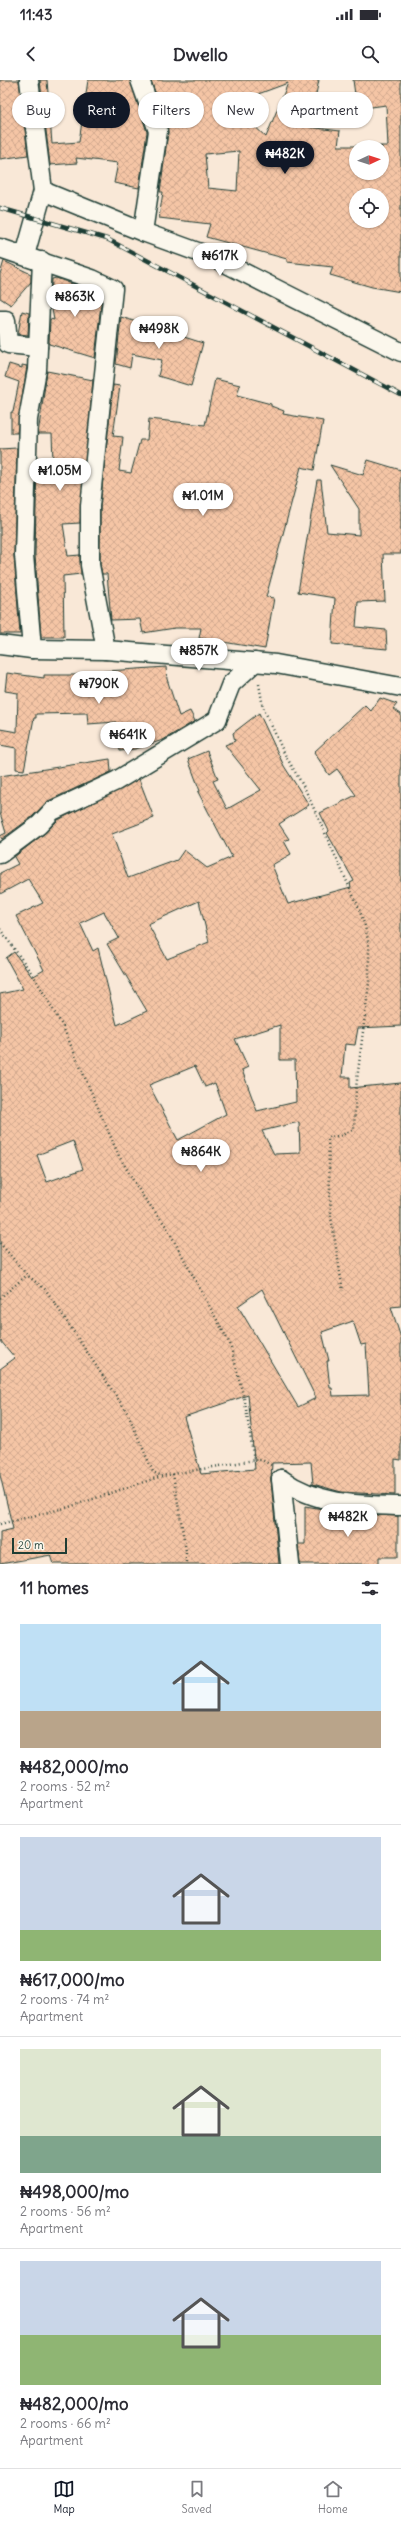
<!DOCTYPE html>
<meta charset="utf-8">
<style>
:root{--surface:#fff;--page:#f2f2f3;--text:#2b2b33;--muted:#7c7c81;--line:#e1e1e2;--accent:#111827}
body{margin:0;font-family:Delius,sans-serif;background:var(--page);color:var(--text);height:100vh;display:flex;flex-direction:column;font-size:15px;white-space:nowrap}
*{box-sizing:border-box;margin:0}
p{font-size:13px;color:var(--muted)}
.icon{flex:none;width:22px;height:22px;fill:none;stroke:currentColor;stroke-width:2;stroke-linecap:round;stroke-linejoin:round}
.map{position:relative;height:1484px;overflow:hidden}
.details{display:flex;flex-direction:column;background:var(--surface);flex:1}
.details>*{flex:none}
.top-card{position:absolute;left:12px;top:12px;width:377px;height:36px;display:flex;gap:8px}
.needle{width:26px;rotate:86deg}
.tools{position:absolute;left:349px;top:60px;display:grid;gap:8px}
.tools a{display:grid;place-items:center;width:40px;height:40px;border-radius:50%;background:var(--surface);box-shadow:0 1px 3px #0004;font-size:20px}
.scale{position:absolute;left:12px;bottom:10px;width:55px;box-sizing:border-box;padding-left:4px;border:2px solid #1f3d34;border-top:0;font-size:11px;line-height:14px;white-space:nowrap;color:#1f3d34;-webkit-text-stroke:3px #fbf7ec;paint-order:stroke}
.price{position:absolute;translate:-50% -34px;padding:0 9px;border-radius:14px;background:#fff;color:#222;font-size:13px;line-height:26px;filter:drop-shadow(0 1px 2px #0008)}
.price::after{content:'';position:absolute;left:50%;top:24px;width:12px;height:9px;margin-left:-6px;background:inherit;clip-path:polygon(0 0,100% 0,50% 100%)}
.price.on{background:var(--accent);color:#fff}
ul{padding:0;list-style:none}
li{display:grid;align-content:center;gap:8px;height:212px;padding:0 20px}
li+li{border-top:1px solid var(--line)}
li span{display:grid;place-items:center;height:124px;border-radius:0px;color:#555}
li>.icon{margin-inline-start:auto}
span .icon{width:72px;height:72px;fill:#fffc;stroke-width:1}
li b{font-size:17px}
h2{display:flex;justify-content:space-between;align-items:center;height:48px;padding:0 20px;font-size:17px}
.chip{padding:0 14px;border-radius:18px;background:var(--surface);box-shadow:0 1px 3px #0004;font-size:14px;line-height:36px}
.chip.on{background:var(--accent);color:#fff}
.status{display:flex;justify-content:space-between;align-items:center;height:28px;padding:0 20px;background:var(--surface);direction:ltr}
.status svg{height:11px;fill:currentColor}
header{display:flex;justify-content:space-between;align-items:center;height:52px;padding:0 20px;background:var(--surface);font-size:18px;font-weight:700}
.tab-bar{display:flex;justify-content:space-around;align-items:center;height:56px;border-top:1px solid var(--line);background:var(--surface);font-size:11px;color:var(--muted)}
.tab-bar a{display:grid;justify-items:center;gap:2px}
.tab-bar .on{color:var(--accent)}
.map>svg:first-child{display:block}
.building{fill:url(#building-cross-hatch);stroke:#1f3d34;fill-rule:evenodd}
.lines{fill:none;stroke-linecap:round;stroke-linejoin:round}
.street-casing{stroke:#1f3d34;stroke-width:21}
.path{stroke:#1f3d34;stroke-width:2.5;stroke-dasharray:1 3;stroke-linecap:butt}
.street{stroke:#fbf7ec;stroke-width:18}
.rail-casing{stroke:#1f3d34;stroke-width:4.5}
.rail{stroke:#fbf7ec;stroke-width:3;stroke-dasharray:9;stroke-linecap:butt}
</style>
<div class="status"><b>11:43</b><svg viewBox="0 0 49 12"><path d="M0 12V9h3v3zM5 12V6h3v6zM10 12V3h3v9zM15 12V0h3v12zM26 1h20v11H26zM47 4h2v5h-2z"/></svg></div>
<header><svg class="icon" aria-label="back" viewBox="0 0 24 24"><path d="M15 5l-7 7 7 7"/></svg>Dwello<svg class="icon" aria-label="search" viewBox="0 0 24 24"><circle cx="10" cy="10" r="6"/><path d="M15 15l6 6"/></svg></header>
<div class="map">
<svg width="401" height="1484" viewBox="0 0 401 1484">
<defs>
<pattern id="building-cross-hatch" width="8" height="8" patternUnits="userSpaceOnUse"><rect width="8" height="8" fill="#f5c5a5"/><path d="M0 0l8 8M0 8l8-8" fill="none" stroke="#d2aa8f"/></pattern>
</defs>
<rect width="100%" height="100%" fill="#f9e8d7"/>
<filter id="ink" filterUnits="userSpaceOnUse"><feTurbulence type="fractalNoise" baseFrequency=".025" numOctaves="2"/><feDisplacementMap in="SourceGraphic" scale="8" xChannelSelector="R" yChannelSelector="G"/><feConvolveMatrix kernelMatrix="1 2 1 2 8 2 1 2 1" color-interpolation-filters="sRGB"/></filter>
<g filter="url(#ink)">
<g class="building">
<path d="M 0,0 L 19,0 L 28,75 L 0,79 Z"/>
<path d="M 40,0 L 47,0 L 52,64 L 79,62 L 88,0 L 130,0 L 147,52 L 139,108 L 114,103 L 118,83 L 76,78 L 77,83 L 50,85 Z"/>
<path d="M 151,0 L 319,0 L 309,47 L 340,51 L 338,66 L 388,66 L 386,25 L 357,29 L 353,0 L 401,0 L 401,212 L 372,207 L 330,195 L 333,187 L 287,182 L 287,179 L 206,157 L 210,144 L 159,138 L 163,112 L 160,112 L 168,52 ZM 288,3 L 266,57 L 231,24 ZM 356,67 L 382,67 L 382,93 L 356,93 ZM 239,71 L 237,111 L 208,108 L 205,74 ZM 356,115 L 382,115 L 382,141 L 356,141 Z"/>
<path d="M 4,181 L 31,194 L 31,202 L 11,225 L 0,218 L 0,194 Z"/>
<path d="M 56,198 L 102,215 L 95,278 L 49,264 L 50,239 L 54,240 L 51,224 L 52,199 Z"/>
<path d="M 22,231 L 29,233 L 28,255 L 18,254 Z"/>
<path d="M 121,237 L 203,263 L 191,306 L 158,296 L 162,280 L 132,274 L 130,288 L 116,284 Z"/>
<path d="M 9,284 L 22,288 L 22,285 L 27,286 L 17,353 L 11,353 L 11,332 L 13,332 L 19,302 L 5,297 Z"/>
<path d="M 47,291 L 93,300 L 80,443 L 63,444 L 68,476 L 80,475 L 81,494 L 63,496 L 64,557 L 41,557 L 35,475 L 37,382 L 53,382 L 52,354 L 38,354 Z"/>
<path d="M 215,299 L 240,305 L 237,315 L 271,324 L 271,326 L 284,331 L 283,334 L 323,341 L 314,390 L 301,387 L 266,517 L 274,518 L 265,569 L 199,558 L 201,548 L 175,548 L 143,553 L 140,539 L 111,540 L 107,494 L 102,494 L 100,484 L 100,427 L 113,305 L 120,306 L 113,356 L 123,357 L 119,391 L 131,393 L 140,360 L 147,360 L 149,339 L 205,345 Z"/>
<path d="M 17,368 L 14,475 L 20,554 L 0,554 L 0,369 Z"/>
<path d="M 368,380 L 401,390 L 401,474 L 383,474 L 385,521 L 358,522 L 356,547 L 386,550 L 387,569 L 332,564 L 335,518 L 298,512 L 317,400 L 321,400 L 327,452 L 359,455 L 359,429 L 330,385 L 363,395 Z"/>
<path d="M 166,587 L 167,599 L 179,636 L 190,631 L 195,641 L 163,660 L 135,669 L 120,671 L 116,642 L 88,644 L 87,633 L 36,634 L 36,638 L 34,638 L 24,690 L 16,689 L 16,668 L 0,665 L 0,649 L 17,652 L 18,613 L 5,611 L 7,593 L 44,598 L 44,595 L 93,595 L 93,592 Z"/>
<path d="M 380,618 L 397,624 L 393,629 L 401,634 L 401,946 L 358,948 L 355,965 L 345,964 L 342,997 L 350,997 L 350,1008 L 401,1003 L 401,1226 L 391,1227 L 401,1258 L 401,1380 L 395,1379 L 395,1415 L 341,1412 L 313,1404 L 311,1382 L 272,1383 L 271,1400 L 279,1484 L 54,1484 L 51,1475 L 0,1484 L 0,1452 L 13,1449 L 0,1395 L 0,1289 L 15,1278 L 0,1260 L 0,914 L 23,909 L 6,878 L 14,872 L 32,897 L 44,890 L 16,836 L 43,823 L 28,799 L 0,814 L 0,793 L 18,784 L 14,777 L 45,753 L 58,740 L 139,699 L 154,738 L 112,754 L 128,798 L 177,780 L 184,770 L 207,788 L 232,777 L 198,712 L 200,711 L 188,679 L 207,671 L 218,699 L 213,701 L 227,729 L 261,710 L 225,665 L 235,661 L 233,653 L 259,633 L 284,686 L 309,725 L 279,744 L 289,759 L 284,761 L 291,774 L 272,785 L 288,824 L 351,807 L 350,803 L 354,801 L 327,753 L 329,751 L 320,733 L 356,715 L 337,689 L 329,695 L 314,672 L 365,625 L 371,631 ZM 199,821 L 209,862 L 167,879 L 148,844 ZM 104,832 L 119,858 L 107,864 L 147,931 L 117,945 L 98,868 L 93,871 L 80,843 ZM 280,945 L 280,980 L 295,980 L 296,1022 L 257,1031 L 242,990 L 248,987 L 235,959 ZM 195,986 L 205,1007 L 215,1003 L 226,1034 L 178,1060 L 149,1005 ZM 299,1042 L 300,1073 L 274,1074 L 262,1051 ZM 73,1061 L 83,1089 L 47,1102 L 37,1075 ZM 262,1209 L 316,1318 L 298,1327 L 238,1226 ZM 353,1241 L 361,1265 L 366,1264 L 369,1315 L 333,1316 L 332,1308 L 330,1308 L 327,1281 L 329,1281 L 322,1252 ZM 248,1315 L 255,1389 L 201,1394 L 184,1337 Z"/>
<path d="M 110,679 L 111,692 L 48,721 L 32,737 L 2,759 L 0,756 L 6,753 L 0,733 L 0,696 Z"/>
<path d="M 305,1426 L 353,1434 L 398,1436 L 398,1477 L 379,1477 L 379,1484 L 300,1484 L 298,1464 L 305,1464 Z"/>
</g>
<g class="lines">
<g class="street-casing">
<g id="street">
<path d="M 140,0 L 158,51 L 143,152"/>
<path d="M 43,111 L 143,152 L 217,179 L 401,272"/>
<path d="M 0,168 L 92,199 L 113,209 L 90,426 L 90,485 L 106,570"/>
<path d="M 25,175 L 43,111 L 29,0"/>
<path d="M 0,240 L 6,240 L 8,264 L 38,267"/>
<path d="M 0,565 L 32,569 L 106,570 L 276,584 L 401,607"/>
<path d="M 32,569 L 24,475 L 28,339 L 37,290 L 42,181"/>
<path d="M 0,774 L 39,745 L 52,731 L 116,701 L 217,640 L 231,604 L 255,582"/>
<path d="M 281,1399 C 317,1425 359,1425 401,1426"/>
<path d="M 281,1399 L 290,1484"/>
</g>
</g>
<g class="path">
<path d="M 259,604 L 263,627 L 284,673 L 305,709 L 358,826 L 365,846 L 369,866 L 369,903 L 356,1008 L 354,1049 L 340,1056 L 328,1057 L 331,1137 L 343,1211"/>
<path d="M 0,849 L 35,898 L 63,947 L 119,1076 L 142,1115 L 166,1146 L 230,1264 L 245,1322 L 254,1380 L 262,1380 L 271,1385"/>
<path d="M 0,1163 L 27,1195 L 46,1210 L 128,1334 L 153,1392 L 162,1396"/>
<path d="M 0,1218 L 27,1195"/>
<path d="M 173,1394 L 186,1471 L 186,1484"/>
<path d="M 0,1444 L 69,1427 L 162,1396 L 254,1380"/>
</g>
<use href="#street" class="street"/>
<g class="rail-casing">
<path id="rail" d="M 0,128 L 107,159 L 401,315"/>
</g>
<use href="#rail" class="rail"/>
</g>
</g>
</svg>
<div class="tools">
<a><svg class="needle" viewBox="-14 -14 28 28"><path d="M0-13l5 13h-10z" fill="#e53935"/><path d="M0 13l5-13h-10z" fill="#7c7c81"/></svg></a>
<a><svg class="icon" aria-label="locate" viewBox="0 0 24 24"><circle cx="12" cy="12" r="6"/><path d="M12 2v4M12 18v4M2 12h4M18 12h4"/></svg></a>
</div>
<div class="scale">20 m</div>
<b class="price on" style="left:285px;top:95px">₦482K</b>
<b class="price" style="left:220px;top:197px">₦617K</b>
<b class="price" style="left:75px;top:238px">₦863K</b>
<b class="price" style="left:159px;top:270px">₦498K</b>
<b class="price" style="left:60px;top:412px">₦1.05M</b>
<b class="price" style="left:203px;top:437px">₦1.01M</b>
<b class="price" style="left:199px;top:592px">₦857K</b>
<b class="price" style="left:99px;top:625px">₦790K</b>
<b class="price" style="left:128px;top:676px">₦641K</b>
<b class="price" style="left:201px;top:1093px">₦864K</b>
<b class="price" style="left:348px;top:1458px">₦482K</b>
<div class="top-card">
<a class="chip">Buy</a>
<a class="chip on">Rent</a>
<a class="chip">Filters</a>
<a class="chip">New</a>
<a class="chip">Apartment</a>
</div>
</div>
<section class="details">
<h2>11 homes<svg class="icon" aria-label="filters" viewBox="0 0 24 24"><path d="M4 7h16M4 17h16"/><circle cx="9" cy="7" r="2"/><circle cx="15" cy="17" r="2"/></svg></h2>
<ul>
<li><span style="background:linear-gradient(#bfe0f5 70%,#b9a48a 0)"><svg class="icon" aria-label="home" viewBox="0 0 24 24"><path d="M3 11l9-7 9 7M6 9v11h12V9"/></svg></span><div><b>₦482,000/mo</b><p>2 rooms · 52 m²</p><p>Apartment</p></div></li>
<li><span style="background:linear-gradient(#c9d6e8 75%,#8fb573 0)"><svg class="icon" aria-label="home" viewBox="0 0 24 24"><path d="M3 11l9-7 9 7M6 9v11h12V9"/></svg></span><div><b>₦617,000/mo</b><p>2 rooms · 74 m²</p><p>Apartment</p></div></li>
<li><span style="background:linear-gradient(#dfe7d0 70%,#7fa58c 0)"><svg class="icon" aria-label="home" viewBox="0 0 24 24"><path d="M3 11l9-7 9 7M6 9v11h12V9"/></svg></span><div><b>₦498,000/mo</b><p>2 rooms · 56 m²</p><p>Apartment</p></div></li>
<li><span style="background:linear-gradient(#c9d6e8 60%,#8fb573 0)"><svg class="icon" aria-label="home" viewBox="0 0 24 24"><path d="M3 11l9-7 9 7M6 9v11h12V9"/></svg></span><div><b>₦482,000/mo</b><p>2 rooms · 66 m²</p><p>Apartment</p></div></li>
</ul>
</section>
<nav class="tab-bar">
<a class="on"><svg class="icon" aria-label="map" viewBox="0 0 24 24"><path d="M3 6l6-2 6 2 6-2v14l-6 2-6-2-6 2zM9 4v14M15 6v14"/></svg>Map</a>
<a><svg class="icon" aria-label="saved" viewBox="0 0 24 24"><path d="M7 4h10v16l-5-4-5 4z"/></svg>Saved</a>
<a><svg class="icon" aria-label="home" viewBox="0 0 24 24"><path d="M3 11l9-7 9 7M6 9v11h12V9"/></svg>Home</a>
</nav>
